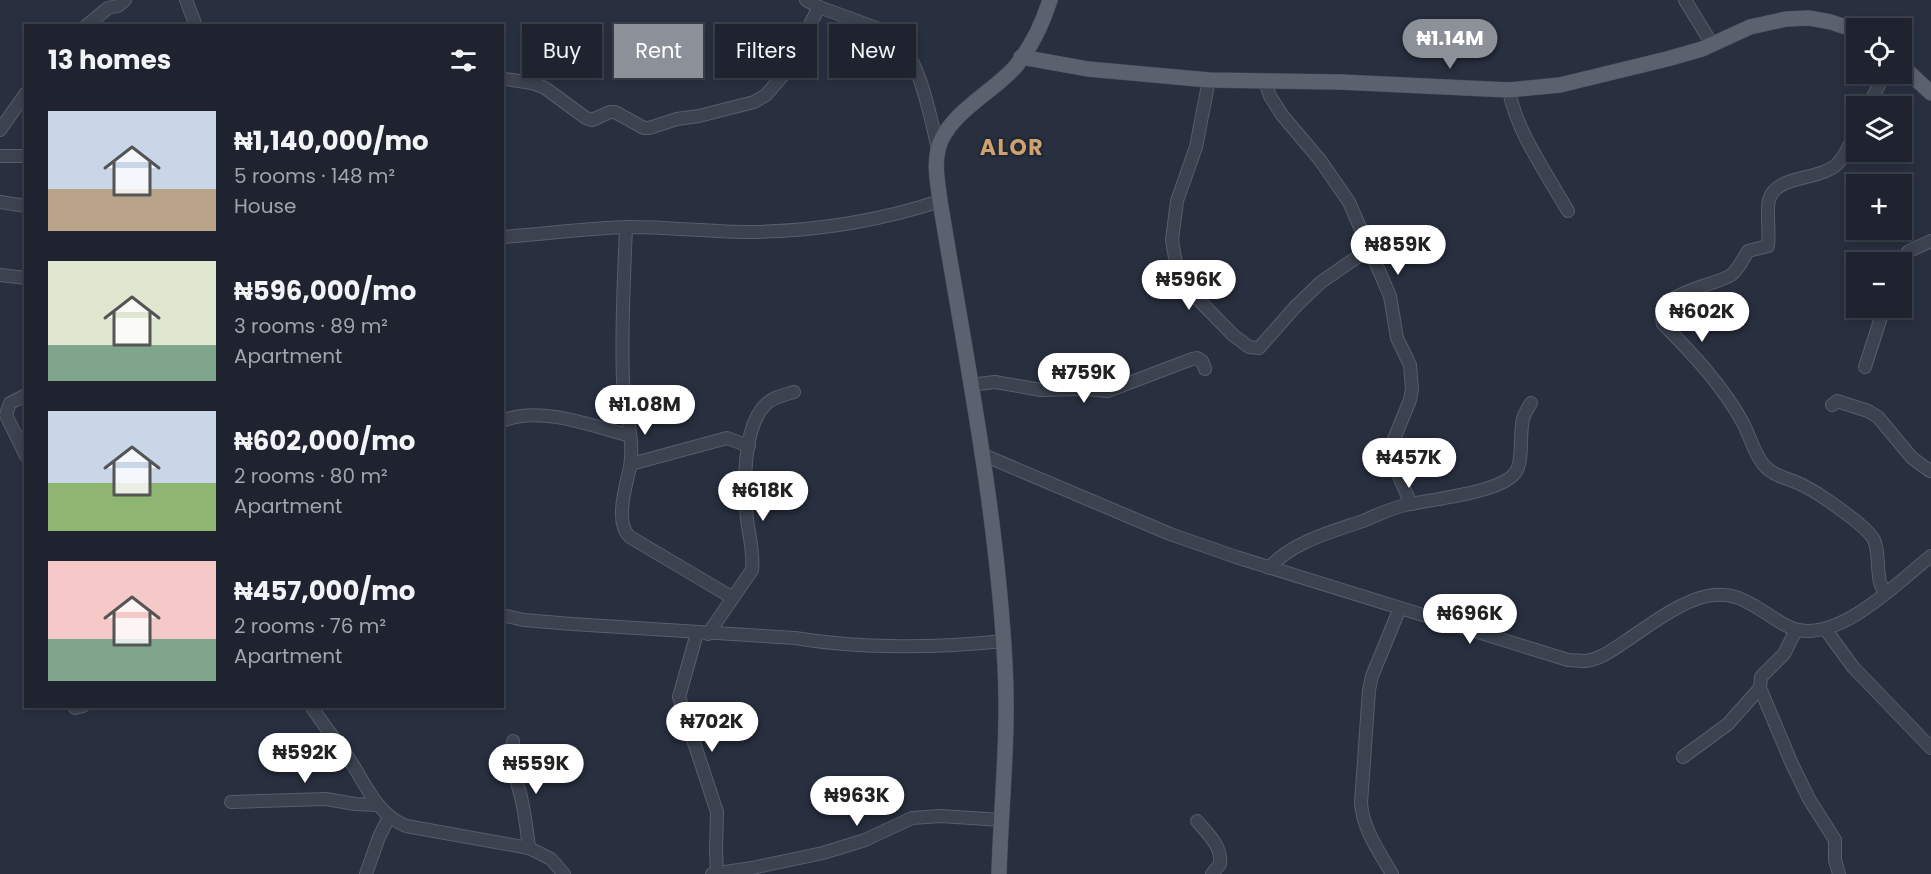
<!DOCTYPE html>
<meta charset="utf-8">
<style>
:root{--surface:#1e232f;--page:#262b37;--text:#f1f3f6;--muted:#a1a4aa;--line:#3c404b;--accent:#8c9099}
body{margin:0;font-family:Poppins,sans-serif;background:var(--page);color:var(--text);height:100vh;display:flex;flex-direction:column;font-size:22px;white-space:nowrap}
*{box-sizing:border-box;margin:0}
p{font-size:20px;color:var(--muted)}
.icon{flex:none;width:33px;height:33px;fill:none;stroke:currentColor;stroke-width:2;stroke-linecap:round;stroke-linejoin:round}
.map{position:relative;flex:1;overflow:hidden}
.panel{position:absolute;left:24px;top:24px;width:480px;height:684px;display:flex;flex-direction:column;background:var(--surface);border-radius:0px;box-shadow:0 3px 9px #0003,0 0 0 2px var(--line)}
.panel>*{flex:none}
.hud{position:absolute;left:522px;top:24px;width:570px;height:54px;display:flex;gap:12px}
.controls{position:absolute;left:1846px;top:18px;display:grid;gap:12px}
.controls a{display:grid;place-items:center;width:66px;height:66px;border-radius:0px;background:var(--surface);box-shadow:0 3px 9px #0003,0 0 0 2px var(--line);font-size:30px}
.price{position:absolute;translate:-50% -51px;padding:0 14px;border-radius:21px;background:#fff;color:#222;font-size:20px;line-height:39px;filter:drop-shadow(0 2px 3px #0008)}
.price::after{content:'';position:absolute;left:50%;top:36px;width:18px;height:14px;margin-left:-9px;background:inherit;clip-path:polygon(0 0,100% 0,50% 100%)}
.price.current{background:var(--accent);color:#fff}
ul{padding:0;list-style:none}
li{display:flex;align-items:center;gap:18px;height:150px;padding:0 24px}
li span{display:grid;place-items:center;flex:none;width:168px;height:120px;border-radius:0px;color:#555}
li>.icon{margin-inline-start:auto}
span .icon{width:72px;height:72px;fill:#fffc;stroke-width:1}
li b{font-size:26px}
h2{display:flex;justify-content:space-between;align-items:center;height:72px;padding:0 24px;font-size:26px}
.chip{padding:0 21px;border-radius:0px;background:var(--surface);box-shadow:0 3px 9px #0003,0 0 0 2px var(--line);font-size:21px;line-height:54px}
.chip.current{background:var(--accent);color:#fff}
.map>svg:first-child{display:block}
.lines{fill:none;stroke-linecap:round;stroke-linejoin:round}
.minor-casing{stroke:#575d6a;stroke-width:14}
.major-casing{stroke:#454b59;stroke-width:16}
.minor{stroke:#3c424f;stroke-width:12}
.major{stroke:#5a616f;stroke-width:15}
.labels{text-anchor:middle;stroke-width:4.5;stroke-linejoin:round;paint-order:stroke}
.district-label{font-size:22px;font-weight:bold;letter-spacing:1.5px;fill:#cea36f;stroke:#212735}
</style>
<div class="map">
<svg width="1931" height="874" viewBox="0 0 1931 874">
<rect width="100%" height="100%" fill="#282f3f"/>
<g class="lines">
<g class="minor-casing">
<g id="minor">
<path d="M 186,0 L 196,26"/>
<path d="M 806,0 L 819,7 L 890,33 C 919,53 930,115 938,149"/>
<path d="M 1685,0 L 1712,44"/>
<path d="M 86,26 L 108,8 L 118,6 L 125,0"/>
<path d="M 505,79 L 532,83 L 545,88 L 586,118 L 592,120 L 610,112 L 615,112 L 644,128 L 649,128 L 677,119 L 699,116 L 754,102 L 766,95 L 785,73 L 819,7"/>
<path d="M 1209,80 L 1196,147 L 1177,201 L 1172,240 L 1176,264 L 1187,288 L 1233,335 L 1249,347 L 1259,348 L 1296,306 L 1321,282 L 1369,249"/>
<path d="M 1265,82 L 1270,96 L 1282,115 L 1320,160 L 1349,202 L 1390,296 L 1397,338 L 1410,365 L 1412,389 L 1410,400 L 1392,444 L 1392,460 L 1411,504"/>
<path d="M 1509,90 C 1515,129 1548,176 1568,211"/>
<path d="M 1868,106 L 1885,74"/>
<path d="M 1857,129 C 1852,139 1847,153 1839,162 C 1822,182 1776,173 1769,200 C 1766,214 1770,231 1768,246 L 1748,251 C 1743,259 1738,270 1731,275 C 1713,287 1655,291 1663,324 C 1692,353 1723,386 1743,423 C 1750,436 1753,451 1763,464 C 1774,478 1791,478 1806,487 C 1820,494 1868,527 1874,540 C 1879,551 1877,564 1879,576 C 1879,582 1882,588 1885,593"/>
<path d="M 0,130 L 26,93"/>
<path d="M 0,156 L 26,156"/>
<path d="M 0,202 L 26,206"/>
<path d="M 626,227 C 624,278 621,329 623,380 C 624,408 635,439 630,467 C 626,486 614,523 630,537 L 733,598"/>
<path d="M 502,237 C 545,234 587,228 630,227 C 670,227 711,232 752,232 C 817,231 879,221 940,201"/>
<path d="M 1899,262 L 1909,251 L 1931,241"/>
<path d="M 0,275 L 26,278"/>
<path d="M 1865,367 L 1884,308"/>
<path d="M 970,385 L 995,382 L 1041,390 L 1083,389 L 1108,391 L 1192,359 L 1197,358 L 1202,361 L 1205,369"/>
<path d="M 26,395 L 10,403 L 6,415 L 26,456"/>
<path d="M 1832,405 L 1837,401 L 1868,411 L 1878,417 L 1912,458 L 1930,471"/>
<path d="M 502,421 C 540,405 593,426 630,436"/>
<path d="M 981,454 L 1170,534 L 1236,557 L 1568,660 C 1574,660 1580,661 1586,661 C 1600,659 1611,651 1623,643 C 1647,627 1679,602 1707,596 C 1732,591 1745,600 1766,613 C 1775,619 1787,628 1798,630 C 1843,639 1898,582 1931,556"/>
<path d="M 631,464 L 727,438 L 749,446"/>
<path d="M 1269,568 C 1292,542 1331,532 1363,521 C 1377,515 1391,508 1406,505 C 1431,499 1500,493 1515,473 C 1524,462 1519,434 1523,419 C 1524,414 1528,408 1531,403"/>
<path d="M 502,615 L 524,620 L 572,624 L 795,638 C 860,649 937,648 1004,641"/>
<path d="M 1796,630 L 1784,654 L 1761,677 L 1760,688 L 1791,762 L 1809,799 L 1835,840 L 1835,860 L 1839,874"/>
<path d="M 1826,630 L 1853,667 L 1931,748"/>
<path d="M 697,633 L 679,697 L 717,812 L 716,849 L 717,873"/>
<path d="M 708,634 L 752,570 C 754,552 749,536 747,519 C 744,488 742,429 765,405 C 773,397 784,395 794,392"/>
<path d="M 311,706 C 322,723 335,739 347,756 C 365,781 375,814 406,826 L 529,848 L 551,859 L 564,874"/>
<path d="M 75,708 L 83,706"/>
<path d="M 513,741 C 509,761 516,778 521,797 C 525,814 527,831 529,848"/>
<path d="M 1683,757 L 1728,724 L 1760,688"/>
<path d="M 231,802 L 326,799 L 355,804 L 378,805"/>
<path d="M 1197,821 C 1208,834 1222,846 1220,864 L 1212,874"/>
<path d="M 366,874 L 379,837 L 389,817"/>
<path d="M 712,874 L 752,868 L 823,853 L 865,840 L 912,818 L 940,816 L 1002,820"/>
<path d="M 1392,874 C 1379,851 1363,830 1361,803 L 1369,690 L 1372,676 L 1400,608"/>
</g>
</g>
<g class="major-casing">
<g id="major">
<path d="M 1021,57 L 1088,69 L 1209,80 L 1340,82 L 1509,90 L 1560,85 L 1667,59 L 1702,49 L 1750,27 L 1786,19 L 1809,18 L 1831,22 L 1857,31"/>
<path d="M 1902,66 L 1931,93"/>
<path d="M 999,874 C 1001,804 1009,735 1005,665 C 997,509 965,354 940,201 C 938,184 934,166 938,150 C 945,115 994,92 1016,66 C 1031,47 1043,22 1050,0"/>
</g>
</g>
<use href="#minor" class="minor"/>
<use href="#major" class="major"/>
</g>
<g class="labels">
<g class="district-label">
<text x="1012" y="155">ALOR</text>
</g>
</g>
</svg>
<div class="controls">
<a><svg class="icon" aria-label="locate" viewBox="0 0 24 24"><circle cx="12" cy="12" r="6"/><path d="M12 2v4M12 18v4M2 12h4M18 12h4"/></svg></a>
<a><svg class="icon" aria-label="layers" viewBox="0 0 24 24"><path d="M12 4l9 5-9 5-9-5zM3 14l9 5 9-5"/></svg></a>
<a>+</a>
<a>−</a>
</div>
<b class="price current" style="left:1450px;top:70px">₦1.14M</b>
<b class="price" style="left:1398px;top:276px">₦859K</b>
<b class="price" style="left:1189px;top:311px">₦596K</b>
<b class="price" style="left:1702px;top:343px">₦602K</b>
<b class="price" style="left:1084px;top:404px">₦759K</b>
<b class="price" style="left:645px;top:436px">₦1.08M</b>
<b class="price" style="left:1409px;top:489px">₦457K</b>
<b class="price" style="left:763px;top:522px">₦618K</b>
<b class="price" style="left:1470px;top:645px">₦696K</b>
<b class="price" style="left:712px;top:753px">₦702K</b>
<b class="price" style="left:305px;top:784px">₦592K</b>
<b class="price" style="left:536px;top:795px">₦559K</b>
<b class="price" style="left:857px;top:827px">₦963K</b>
<div class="hud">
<a class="chip">Buy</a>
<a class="chip current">Rent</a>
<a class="chip">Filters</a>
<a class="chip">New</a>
</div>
<section class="panel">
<h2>13 homes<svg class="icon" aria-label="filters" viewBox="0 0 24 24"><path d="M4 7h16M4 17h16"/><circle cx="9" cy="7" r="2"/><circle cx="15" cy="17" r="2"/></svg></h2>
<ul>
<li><span style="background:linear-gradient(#c9d6e8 65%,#b9a48a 0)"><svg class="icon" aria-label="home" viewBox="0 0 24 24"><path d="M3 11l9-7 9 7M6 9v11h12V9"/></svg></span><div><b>₦1,140,000/mo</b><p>5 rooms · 148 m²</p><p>House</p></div></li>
<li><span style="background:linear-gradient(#dfe7d0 70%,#7fa58c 0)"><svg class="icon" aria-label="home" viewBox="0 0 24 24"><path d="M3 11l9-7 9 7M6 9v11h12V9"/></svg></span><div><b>₦596,000/mo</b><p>3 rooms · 89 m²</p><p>Apartment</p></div></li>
<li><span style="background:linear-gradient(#c9d6e8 60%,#8fb573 0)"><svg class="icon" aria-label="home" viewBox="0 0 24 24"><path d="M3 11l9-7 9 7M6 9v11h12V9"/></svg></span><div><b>₦602,000/mo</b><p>2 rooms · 80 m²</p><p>Apartment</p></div></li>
<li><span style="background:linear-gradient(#f6c9c9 65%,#7fa58c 0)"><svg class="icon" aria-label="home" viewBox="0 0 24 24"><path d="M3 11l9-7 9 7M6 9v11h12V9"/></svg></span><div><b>₦457,000/mo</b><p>2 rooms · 76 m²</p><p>Apartment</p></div></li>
</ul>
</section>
</div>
